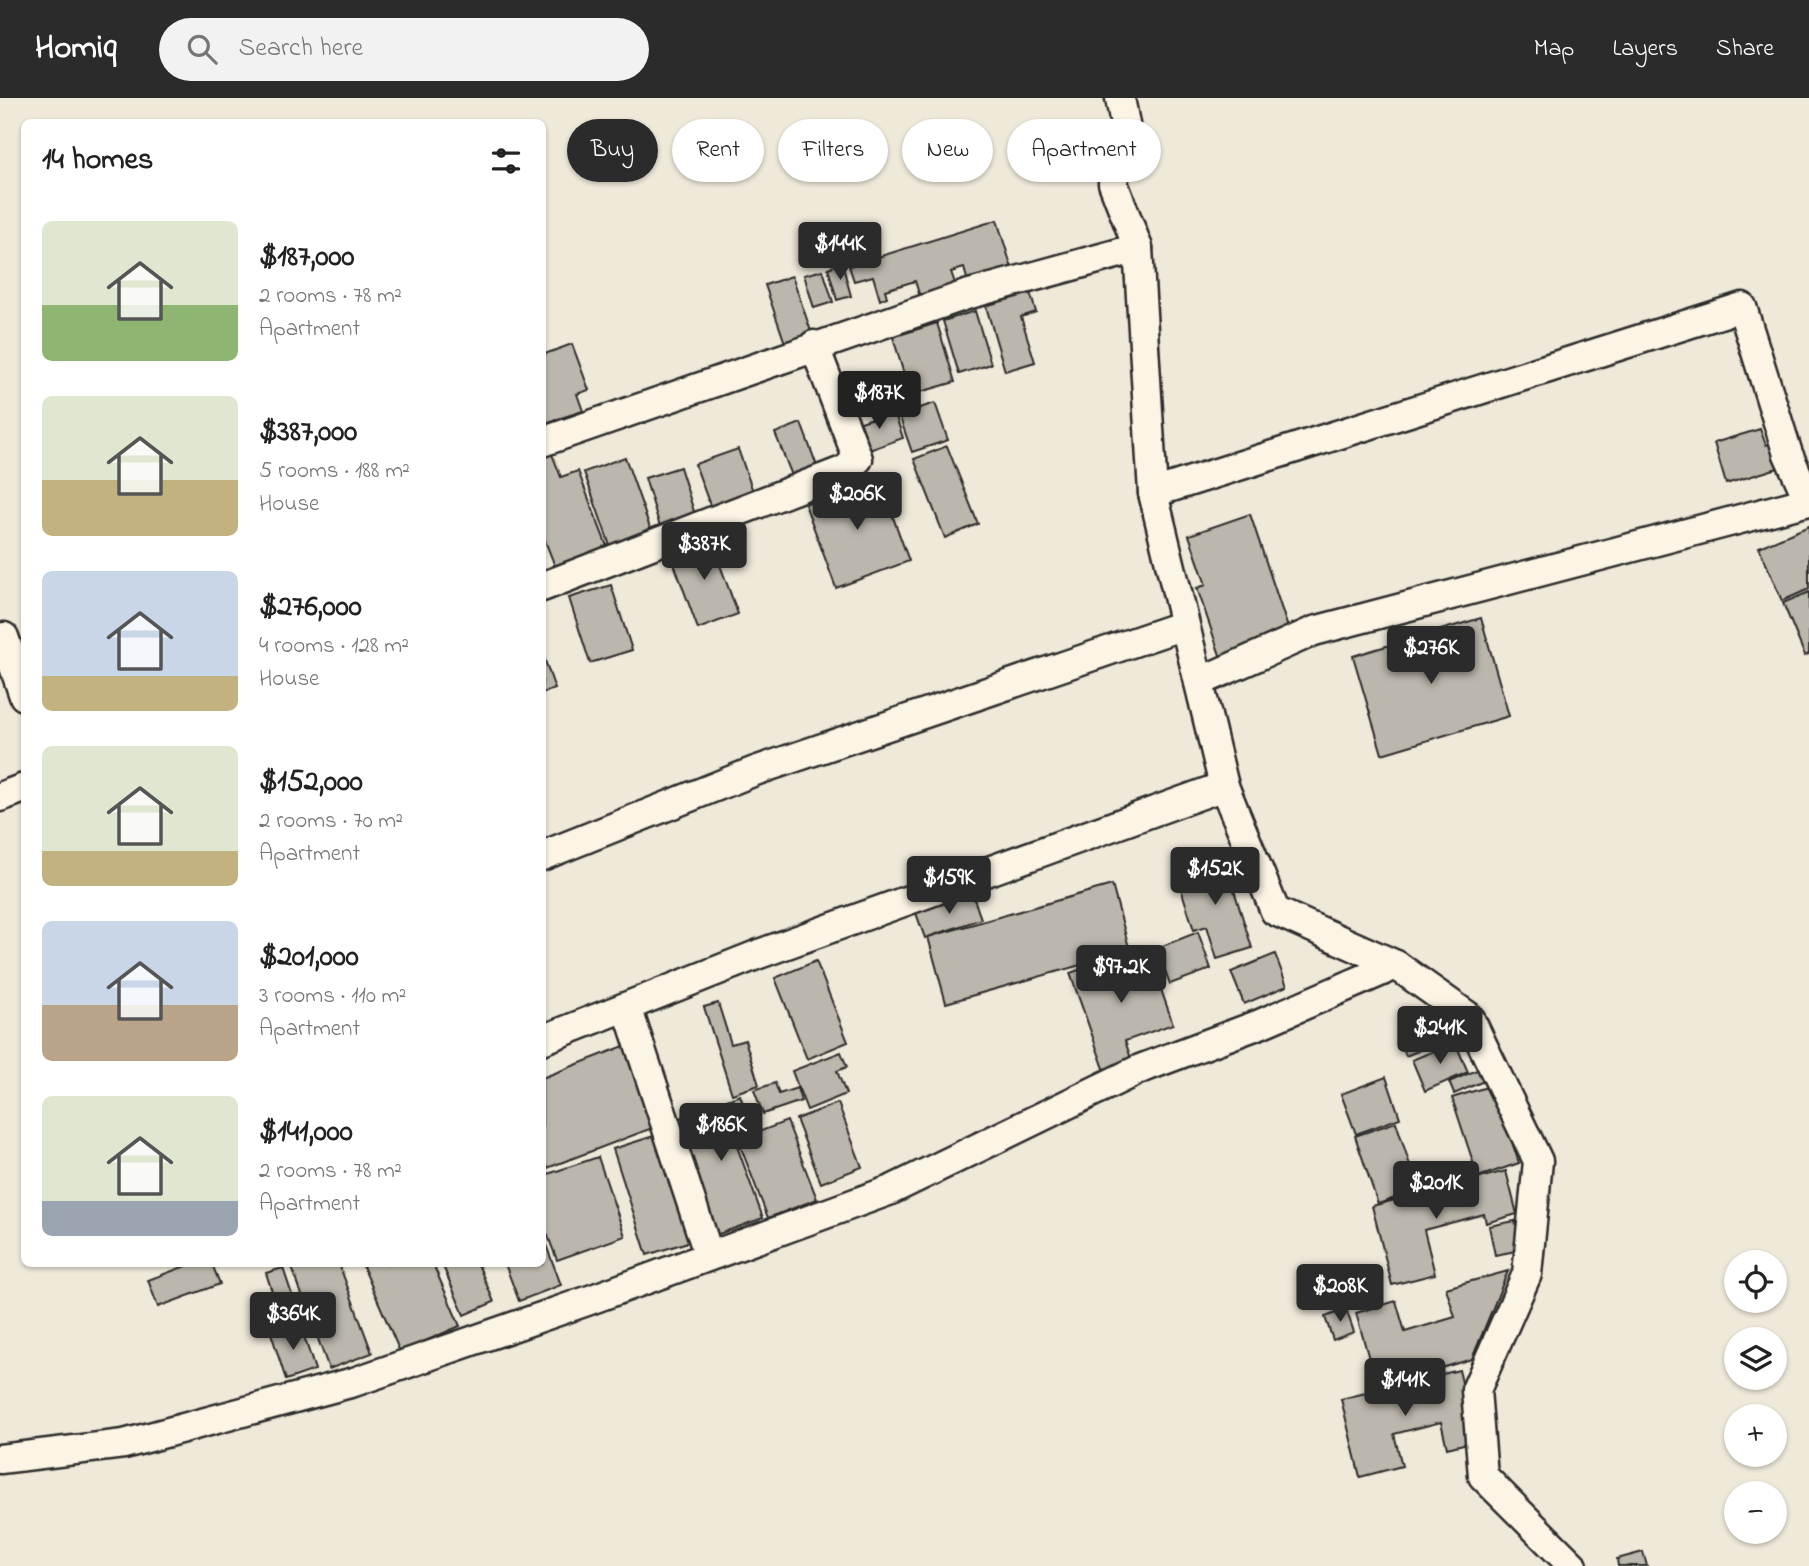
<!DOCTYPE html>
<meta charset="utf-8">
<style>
:root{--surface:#fff;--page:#f2f2f2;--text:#222;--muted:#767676;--accent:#2b2b2b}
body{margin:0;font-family:"Indie Flower",sans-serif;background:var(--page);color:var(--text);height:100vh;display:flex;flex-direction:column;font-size:26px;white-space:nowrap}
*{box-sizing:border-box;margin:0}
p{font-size:23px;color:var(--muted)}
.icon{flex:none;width:38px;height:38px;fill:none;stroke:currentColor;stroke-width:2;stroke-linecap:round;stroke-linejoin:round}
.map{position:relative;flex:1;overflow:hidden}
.details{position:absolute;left:21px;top:21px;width:525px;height:1148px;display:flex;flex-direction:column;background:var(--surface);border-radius:10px;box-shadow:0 2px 5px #0004}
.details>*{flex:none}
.top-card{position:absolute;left:567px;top:21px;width:665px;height:63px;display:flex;gap:14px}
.buttons{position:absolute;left:1724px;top:1152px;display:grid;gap:14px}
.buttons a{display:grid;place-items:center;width:63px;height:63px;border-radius:50%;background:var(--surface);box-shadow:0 2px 5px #0004;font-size:35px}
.price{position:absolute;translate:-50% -60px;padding:0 16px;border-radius:7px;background:var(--accent);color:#fff;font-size:23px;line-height:46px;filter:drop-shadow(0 2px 4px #0008)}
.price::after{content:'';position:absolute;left:50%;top:42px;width:21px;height:16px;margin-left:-10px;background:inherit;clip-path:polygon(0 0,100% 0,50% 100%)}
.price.current{background:#222;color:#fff}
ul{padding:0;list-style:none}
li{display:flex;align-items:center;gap:21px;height:175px;padding:0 21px}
li span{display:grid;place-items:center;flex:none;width:196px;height:140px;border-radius:10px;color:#555}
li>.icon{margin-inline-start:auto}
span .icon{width:84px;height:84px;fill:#fffc;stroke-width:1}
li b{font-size:30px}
h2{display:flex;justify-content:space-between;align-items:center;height:84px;padding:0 21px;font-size:30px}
.tag{padding:0 24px;border-radius:32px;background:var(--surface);box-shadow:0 2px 5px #0004;font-size:24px;line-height:63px}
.tag.current{background:var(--accent);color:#fff}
header{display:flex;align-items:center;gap:42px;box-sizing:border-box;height:98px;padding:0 35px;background:var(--accent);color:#fff}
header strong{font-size:33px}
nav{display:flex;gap:38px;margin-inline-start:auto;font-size:24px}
.search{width:490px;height:63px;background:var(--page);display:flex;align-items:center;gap:18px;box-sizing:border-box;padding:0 24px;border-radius:38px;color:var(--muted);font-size:26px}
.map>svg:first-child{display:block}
.building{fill:#bcb7ac;stroke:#2b2b2b;stroke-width:2}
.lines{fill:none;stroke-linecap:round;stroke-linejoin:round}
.minor-casing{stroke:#2b2b2b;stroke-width:33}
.minor{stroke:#fcf5e5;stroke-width:28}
</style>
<header>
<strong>Homiq</strong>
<div class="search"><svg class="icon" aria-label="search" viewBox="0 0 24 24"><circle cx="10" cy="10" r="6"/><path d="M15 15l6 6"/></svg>Search here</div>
<nav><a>Map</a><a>Layers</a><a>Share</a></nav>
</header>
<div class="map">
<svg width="1809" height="1468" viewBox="0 0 1809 1468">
<rect width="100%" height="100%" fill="#efe9da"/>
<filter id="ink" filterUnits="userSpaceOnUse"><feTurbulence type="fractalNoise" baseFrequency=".0143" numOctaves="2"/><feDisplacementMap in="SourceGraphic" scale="14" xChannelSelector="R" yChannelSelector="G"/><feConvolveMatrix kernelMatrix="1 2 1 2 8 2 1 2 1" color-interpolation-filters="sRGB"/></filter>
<g filter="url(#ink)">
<g class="building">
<path d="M 997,122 L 1014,177 L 970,191 L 964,170 L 951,174 L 956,188 L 920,199 L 915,183 L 885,192 L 887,199 L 880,202 L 873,178 L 854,183 L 849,168 Z"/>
<path d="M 842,165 L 851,198 L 837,202 L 828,170 Z"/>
<path d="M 823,172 L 833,204 L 814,210 L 804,177 Z"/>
<path d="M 792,178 L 813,239 L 786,248 L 765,187 Z"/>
<path d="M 1029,191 L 1036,214 L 1021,219 L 1035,264 L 1005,273 L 985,205 Z"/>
<path d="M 975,213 L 991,266 L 959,276 L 943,223 Z"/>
<path d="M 937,225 L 955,284 L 910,297 L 893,239 Z"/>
<path d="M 572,246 L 589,292 L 577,296 L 583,313 L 545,325 L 542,317 L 542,257 Z"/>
<path d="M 935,305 L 948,342 L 912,354 L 899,317 Z"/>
<path d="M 894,313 L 903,340 L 864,354 L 855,326 Z"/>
<path d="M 801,325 L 818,371 L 793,380 L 775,335 Z"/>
<path d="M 1760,331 L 1766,347 L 1773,344 L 1781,369 L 1726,386 L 1714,345 Z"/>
<path d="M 947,348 L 978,426 L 945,440 L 914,361 Z"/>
<path d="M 550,351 L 561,379 L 578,373 L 610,456 L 558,476 L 542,435 L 542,354 Z"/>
<path d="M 738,351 L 755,399 L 712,413 L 695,366 Z"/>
<path d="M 625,359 L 654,441 L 613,456 L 584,374 Z"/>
<path d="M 680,369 L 697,423 L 662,435 L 645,380 Z"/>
<path d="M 878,378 L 909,463 L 836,490 L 805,406 Z"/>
<path d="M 1250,416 L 1291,539 L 1222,563 L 1197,490 L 1206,487 L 1189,437 Z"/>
<path d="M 1809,428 L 1809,491 L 1782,503 L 1759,449 Z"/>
<path d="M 709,437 L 738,516 L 698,531 L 669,452 Z"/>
<path d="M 611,487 L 632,552 L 590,565 L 569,500 Z"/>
<path d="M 1809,494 L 1809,556 L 1805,558 L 1783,505 Z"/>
<path d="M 1481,520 L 1509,618 L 1382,656 L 1353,558 Z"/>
<path d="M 542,554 L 555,591 L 542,595 Z"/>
<path d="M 1224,760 L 1252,850 L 1217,861 L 1207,828 L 1194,832 L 1176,775 Z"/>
<path d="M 1112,787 L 1130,853 L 946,905 L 928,839 Z"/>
<path d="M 972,795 L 981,821 L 925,840 L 916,815 Z"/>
<path d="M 1198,834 L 1211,871 L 1170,886 L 1157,850 Z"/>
<path d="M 1146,848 L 1173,926 L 1125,943 L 1134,969 L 1107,979 L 1070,875 Z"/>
<path d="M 1275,856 L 1287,888 L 1244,906 L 1231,874 Z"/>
<path d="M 816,863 L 848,944 L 807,961 L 775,880 Z"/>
<path d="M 718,905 L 731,946 L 745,942 L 759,987 L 732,996 L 704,909 Z"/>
<path d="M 1419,930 L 1428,949 L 1406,958 L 1398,940 Z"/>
<path d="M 1455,944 L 1468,974 L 1425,993 L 1412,962 Z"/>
<path d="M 624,948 L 655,1029 L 542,1072 L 542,980 Z"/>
<path d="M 841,954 L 847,969 L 837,973 L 846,996 L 807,1012 L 792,973 Z"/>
<path d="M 1479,971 L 1484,983 L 1454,996 L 1449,984 Z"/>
<path d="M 1386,979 L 1400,1020 L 1356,1036 L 1341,996 Z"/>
<path d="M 775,985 L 779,996 L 797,990 L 801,1003 L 763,1016 L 754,992 Z"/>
<path d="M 1493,987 L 1519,1065 L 1478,1079 L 1452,1000 Z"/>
<path d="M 740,997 L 753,1033 L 734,1040 L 763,1120 L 716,1137 L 674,1022 Z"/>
<path d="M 838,1005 L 862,1069 L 821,1085 L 796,1021 Z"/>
<path d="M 787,1023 L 817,1101 L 768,1120 L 738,1042 Z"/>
<path d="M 1396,1024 L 1418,1092 L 1378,1106 L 1355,1038 Z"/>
<path d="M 660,1036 L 694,1142 L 647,1157 L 613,1051 Z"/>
<path d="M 598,1059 L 625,1138 L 557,1162 L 542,1122 L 542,1078 Z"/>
<path d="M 1506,1073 L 1517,1116 L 1486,1125 L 1484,1116 L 1424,1132 L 1435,1176 L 1392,1187 L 1372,1108 Z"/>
<path d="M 1515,1123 L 1521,1152 L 1495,1157 L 1489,1128 Z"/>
<path d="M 542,1136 L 561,1187 L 519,1203 L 505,1166 L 542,1166 Z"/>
<path d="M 191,1166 L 212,1166 L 220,1186 L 158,1209 L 148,1182 Z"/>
<path d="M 295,1166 L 339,1166 L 372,1255 L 329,1271 L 291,1167 Z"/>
<path d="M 362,1166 L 433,1166 L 460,1228 L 400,1254 Z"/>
<path d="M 442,1166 L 478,1166 L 494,1204 L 464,1217 Z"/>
<path d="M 283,1170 L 292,1197 L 275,1203 L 266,1175 Z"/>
<path d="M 1508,1173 L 1472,1261 L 1377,1289 L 1356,1215 L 1396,1203 L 1405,1234 L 1455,1219 L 1446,1190 Z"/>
<path d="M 1346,1211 L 1354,1234 L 1333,1242 L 1325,1219 Z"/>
<path d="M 300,1226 L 315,1272 L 286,1282 L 271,1235 Z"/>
<path d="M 1459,1272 L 1476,1343 L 1447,1350 L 1441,1324 L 1394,1336 L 1402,1368 L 1360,1379 L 1341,1301 Z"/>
<path d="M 1643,1454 L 1647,1468 L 1618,1468 L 1617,1461 Z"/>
</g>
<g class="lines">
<g class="minor-casing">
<g id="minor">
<path d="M 1120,0 L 1125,26 L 1113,85 L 1138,150 L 1153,395 L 1224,688 L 1275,813 L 1396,867 L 1469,919 L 1538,1063 L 1527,1176 L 1476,1292 L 1483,1378 L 1573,1468"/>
<path d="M 542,344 L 966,197 L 1138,150"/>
<path d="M 1153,395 L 1742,209 L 1788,356 L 1809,403"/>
<path d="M 542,489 L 845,372 L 858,361 L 814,247"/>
<path d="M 4,539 L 24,598"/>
<path d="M 1199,584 L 1314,533 L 1809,403"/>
<path d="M 0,699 L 24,690"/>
<path d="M 542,758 L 755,673 L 1184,527"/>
<path d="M 627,909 L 709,1158"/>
<path d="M 542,942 L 759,856 L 1224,688"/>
<path d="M 0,1361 L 124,1346 L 354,1284 L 587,1203 L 891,1092 L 1140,971 L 1260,926 L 1396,867"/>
</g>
</g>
<use href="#minor" class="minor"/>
</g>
</g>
</svg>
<div class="buttons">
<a><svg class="icon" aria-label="locate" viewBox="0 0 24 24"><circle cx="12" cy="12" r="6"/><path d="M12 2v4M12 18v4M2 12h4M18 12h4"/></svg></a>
<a><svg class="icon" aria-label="layers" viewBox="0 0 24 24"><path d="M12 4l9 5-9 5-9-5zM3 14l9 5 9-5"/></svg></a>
<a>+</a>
<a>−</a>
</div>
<b class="price" style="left:840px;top:184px">$144K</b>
<b class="price current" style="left:879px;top:333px">$187K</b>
<b class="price" style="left:857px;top:434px">$206K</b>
<b class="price" style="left:704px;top:484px">$387K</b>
<b class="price" style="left:1431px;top:588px">$276K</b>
<b class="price" style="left:1215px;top:809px">$152K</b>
<b class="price" style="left:949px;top:818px">$159K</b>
<b class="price" style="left:1121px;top:907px">$97.2K</b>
<b class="price" style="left:1440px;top:968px">$241K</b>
<b class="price" style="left:721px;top:1065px">$186K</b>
<b class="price" style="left:1436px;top:1123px">$201K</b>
<b class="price" style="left:1340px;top:1226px">$208K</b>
<b class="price" style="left:293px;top:1254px">$364K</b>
<b class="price" style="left:1405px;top:1320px">$141K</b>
<div class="top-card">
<a class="tag current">Buy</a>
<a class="tag">Rent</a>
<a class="tag">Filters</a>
<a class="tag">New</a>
<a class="tag">Apartment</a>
</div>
<section class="details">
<h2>14 homes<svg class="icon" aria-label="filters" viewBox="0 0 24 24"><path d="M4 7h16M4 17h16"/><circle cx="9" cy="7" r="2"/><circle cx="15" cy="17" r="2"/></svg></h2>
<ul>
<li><span style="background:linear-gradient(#dfe7d0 60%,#8fb573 0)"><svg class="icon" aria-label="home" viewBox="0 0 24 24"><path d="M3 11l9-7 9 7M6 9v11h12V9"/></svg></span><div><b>$187,000</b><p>2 rooms · 78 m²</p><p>Apartment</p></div></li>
<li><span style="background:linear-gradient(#dfe7d0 60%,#c2b280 0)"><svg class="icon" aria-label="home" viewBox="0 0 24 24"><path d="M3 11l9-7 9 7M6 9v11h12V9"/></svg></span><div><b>$387,000</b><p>5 rooms · 188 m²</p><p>House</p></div></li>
<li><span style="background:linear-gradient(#c9d6e8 75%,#c2b280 0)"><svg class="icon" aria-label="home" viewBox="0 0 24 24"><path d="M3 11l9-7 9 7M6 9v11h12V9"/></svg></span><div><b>$276,000</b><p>4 rooms · 128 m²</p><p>House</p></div></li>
<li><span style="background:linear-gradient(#dfe7d0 75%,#c2b280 0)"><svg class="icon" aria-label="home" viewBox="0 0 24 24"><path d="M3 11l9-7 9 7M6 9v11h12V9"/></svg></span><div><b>$152,000</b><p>2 rooms · 70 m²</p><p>Apartment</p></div></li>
<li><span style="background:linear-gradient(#c9d6e8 60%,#b9a48a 0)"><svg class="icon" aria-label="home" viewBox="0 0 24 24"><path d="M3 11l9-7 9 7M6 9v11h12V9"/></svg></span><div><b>$201,000</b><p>3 rooms · 110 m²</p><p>Apartment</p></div></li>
<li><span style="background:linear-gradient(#dfe7d0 75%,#9aa5b1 0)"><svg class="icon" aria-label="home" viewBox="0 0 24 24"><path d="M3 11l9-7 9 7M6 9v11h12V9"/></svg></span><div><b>$141,000</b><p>2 rooms · 78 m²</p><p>Apartment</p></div></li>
</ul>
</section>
</div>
